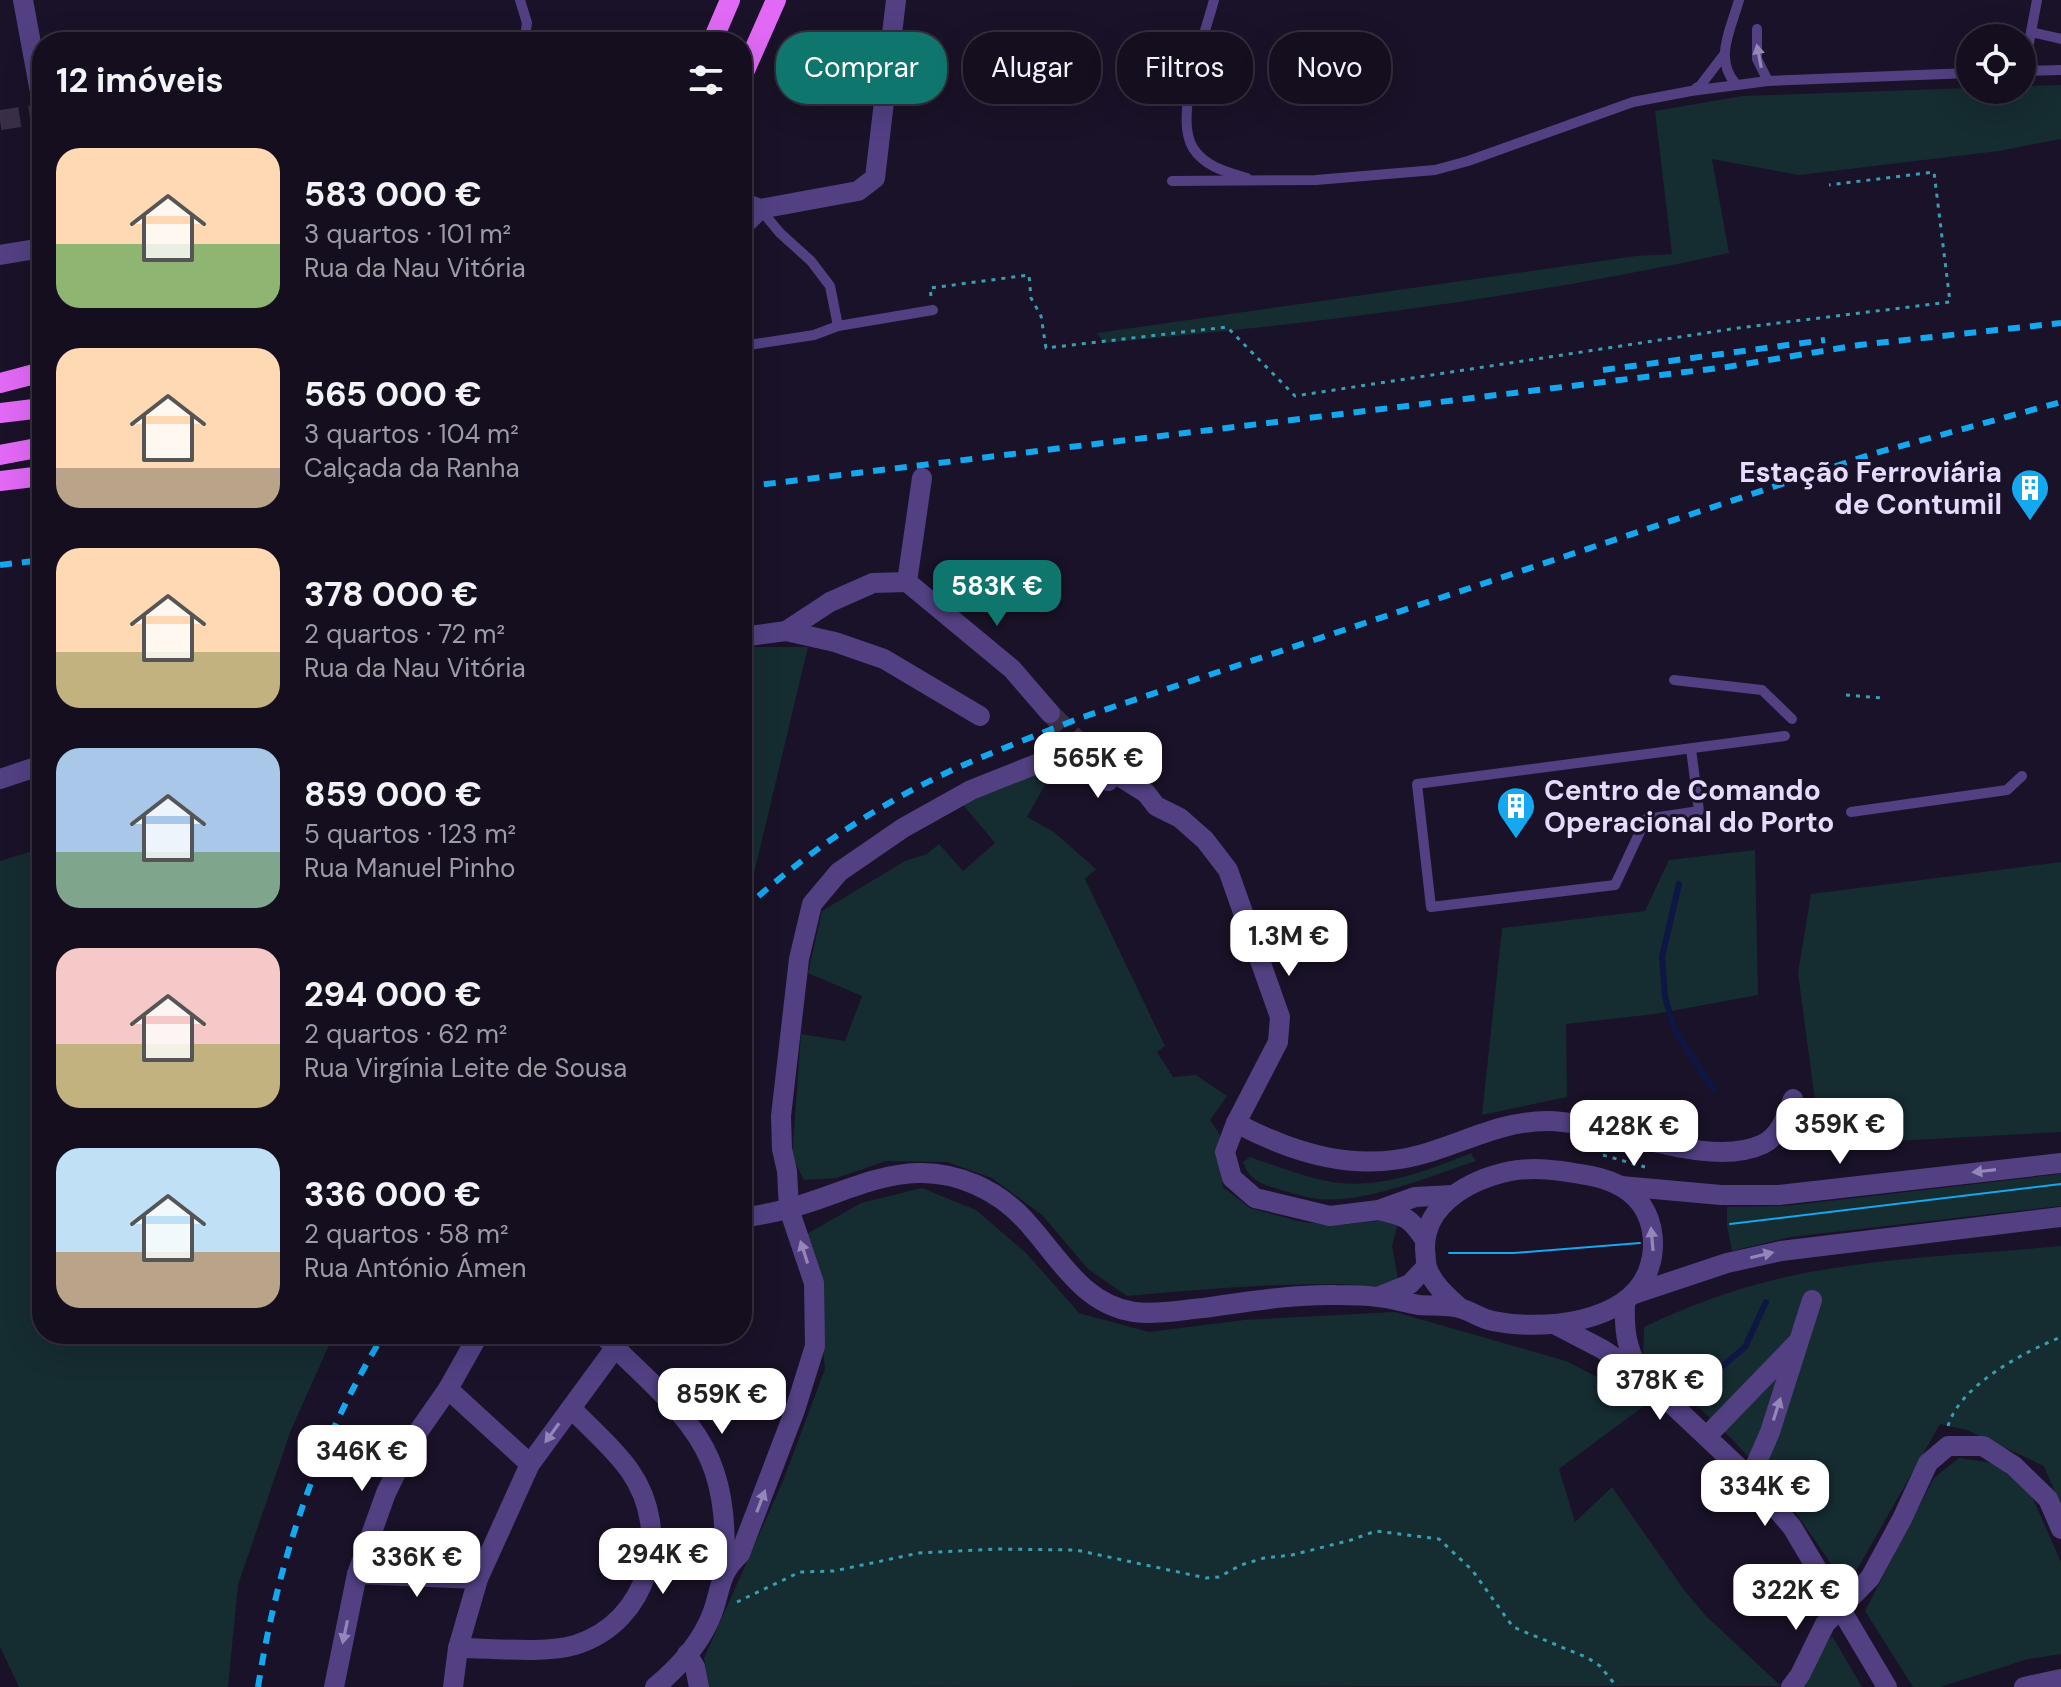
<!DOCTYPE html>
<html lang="pt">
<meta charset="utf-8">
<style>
:root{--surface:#140e1e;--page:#1d1727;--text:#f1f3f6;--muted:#9d9ca4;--line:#332e3c;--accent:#0f766e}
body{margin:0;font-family:"DM Sans",sans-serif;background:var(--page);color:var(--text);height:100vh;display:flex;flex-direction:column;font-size:30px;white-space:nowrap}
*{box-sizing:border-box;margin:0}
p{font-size:26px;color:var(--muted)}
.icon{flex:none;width:44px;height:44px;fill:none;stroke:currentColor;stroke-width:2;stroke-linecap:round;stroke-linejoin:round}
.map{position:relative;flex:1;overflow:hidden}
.panel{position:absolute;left:32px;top:32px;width:720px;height:1312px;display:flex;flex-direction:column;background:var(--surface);border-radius:32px;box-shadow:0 8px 32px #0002,0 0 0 2px var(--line)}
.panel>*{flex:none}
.top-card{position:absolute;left:776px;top:32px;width:760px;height:72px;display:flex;gap:16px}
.buttons{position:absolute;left:1956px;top:24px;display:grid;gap:16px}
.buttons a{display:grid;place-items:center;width:80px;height:80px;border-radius:50%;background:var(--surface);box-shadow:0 8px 32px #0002,0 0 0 2px var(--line);font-size:40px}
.price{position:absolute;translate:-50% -68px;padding:0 18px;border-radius:16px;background:#fff;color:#222;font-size:26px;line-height:52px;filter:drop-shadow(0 2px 4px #0008)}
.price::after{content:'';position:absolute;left:50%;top:48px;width:24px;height:18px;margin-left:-12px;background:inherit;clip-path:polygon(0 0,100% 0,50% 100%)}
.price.active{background:var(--accent);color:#fff}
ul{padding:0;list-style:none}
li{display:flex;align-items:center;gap:24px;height:200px;padding:0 24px}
li span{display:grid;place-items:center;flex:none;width:224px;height:160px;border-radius:24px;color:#555}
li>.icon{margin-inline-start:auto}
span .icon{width:96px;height:96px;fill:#fffc;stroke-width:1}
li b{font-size:34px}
h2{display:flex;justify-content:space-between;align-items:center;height:96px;padding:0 24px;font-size:34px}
.tag{padding:0 28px;border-radius:32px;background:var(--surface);box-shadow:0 8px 32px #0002,0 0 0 2px var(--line);font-size:28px;line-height:72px}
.tag.active{background:var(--accent);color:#fff}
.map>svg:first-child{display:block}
.green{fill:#152c31}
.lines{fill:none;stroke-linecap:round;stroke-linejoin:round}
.stream{stroke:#0e1644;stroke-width:6}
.minor-tunnel{stroke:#393048;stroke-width:20;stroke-dasharray:20 10;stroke-linecap:butt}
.path{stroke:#389fb3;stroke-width:3;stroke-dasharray:4 6;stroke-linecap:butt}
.service{stroke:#524083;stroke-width:10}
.minor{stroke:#524083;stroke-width:20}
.tertiary{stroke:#524083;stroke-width:20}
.primary{stroke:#e169f5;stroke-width:20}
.tram{stroke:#13a8f0;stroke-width:2}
.rail{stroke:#13a8f0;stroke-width:6;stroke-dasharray:12 10;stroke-linecap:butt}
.oneway{fill:#9586ba}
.labels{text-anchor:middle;stroke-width:6;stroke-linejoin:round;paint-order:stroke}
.poi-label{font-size:28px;font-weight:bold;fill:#e6dbfd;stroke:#1a1228;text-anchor:end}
</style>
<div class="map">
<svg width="2061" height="1687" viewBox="0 0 2061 1687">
<rect width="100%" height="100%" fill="#1a1228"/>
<g class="green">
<path d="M 2061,85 L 2061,139 L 1999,151 L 1799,175 L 1712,159 L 1729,253 C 1525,298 1312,324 1104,343 L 1097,333 L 1636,256 L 1672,254 L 1655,111 L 1742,96 L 1970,88 L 2022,90 L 2022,86 Z"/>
<path d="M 742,647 L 808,647 L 751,886 L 742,894 Z"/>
<path d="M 1059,760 L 1027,817 L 1054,832 L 1096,869 L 1085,879 L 1165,1046 L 1157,1052 L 1173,1077 L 1196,1075 L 1227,1096 L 1210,1120 L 1220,1135 L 1217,1152 L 1223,1187 L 1250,1208 L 1302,1222 L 1340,1225 L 1388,1220 L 1398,1223 L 1392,1246 L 1399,1284 C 1376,1290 1354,1283 1331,1284 C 1263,1284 1195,1290 1127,1296 L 1088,1269 L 1042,1215 L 992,1178 L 947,1162 L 886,1161 L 837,1178 L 804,1180 L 792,1157 L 801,1034 L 845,1041 L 862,996 L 808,973 L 822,911 L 905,861 L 927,854 L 939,844 L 963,871 L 995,843 L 960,801 Z"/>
<path d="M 42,848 L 42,1334 L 334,1334 L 291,1430 L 238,1585 L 228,1687 L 19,1687 L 0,1647 L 0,861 Z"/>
<path d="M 1755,850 L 1758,995 L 1655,1014 L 1566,1024 L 1567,1097 L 1482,1115 L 1502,928 L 1645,911 L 1669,860 Z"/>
<path d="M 2061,862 L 2061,1132 L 1821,1145 L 1798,973 L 1811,894 Z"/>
<path d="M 1471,1153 L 1476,1161 C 1431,1176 1364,1204 1318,1199 C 1304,1197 1288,1192 1275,1188 C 1259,1183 1249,1179 1243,1162 L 1250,1157 C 1276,1166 1301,1176 1327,1181 C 1376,1191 1427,1171 1471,1153 Z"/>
<path d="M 2061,1174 L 2061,1206 L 1791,1237 L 1732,1251 L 1727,1226 L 1727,1207 L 1785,1206 Z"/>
<path d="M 922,1188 L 976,1210 L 1026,1253 L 1079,1313 L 1149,1332 L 1244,1320 L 1395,1312 L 1566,1361 L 1648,1403 L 1559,1469 L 1575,1522 L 1612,1487 L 1684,1590 L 1706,1616 L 1781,1686 L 709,1687 L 704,1658 L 783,1481 L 825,1369 L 814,1267 L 805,1235 L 861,1203 Z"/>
<path d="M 2061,1246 L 2061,1507 L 2044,1466 L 1967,1430 L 1940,1424 L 1847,1587 L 1792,1507 L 1734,1441 L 1643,1355 L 1644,1327 C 1691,1304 1748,1284 1800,1274 C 1883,1257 1976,1254 2061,1246 Z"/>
<path d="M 1959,1458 L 1994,1463 L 2030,1492 L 2061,1562 L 2061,1654 L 2028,1659 L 1940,1687 L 1913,1687 L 1865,1611 L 1934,1478 Z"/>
<path d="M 1832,1636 L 1862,1687 L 1793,1687 Z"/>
</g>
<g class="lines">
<g class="stream">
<path d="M 1679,884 L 1662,957 L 1665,997 L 1675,1031 L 1713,1089"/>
<path d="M 1698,1387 L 1745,1347 L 1766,1302"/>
</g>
<g class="minor-tunnel">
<path d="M 0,120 L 42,114"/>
<path d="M 1050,713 L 1079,742"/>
</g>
<g class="path">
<path d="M 931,296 L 930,288 L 1029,275 L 1031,298 L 1041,316 L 1046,348 L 1227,327 L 1295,396 L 1738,328 L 1950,302 L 1934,172 L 1829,185"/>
<path d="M 1846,695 L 1882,698"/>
<path d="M 1603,1155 L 1645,1167"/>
<path d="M 1948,1426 C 1960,1385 2024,1352 2061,1337"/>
<path d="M 737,1602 L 800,1572 L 834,1571 L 919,1553 L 998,1549 L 1076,1550 L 1206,1578 L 1219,1577 L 1241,1565 L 1264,1558 L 1292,1555 L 1351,1540 L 1376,1531 L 1439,1539 L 1472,1570 L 1513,1627 L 1588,1658 L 1600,1666 L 1617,1687"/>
</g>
<g class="service">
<path d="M 520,0 L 527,23 L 524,42"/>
<path d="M 1214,0 C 1205,35 1173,116 1193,148 C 1205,167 1227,172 1247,178"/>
<path d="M 1757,29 L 1757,59 L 1768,81"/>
<path d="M 2031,32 L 2061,39"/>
<path d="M 2022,63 L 2028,48 L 2037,0"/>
<path d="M 2022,71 L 2061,70"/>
<path d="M 1735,83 C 1714,58 1731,29 1739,0"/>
<path d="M 1696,88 L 1700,86 L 1723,56"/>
<path d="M 1172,181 L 1316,180 L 1435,170 L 1468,161 L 1633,102 L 1691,91 L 1768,81 L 1970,73"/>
<path d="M 760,209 L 780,233 L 811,261 L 830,286 L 838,326"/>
<path d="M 742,346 L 814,335 L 838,326 L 933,310"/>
<path d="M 1674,680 L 1762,690 L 1792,719"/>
<path d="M 1691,749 L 1699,811 L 1646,819 L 1615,885 L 1431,907 L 1417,784 L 1785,736"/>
<path d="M 1851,812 L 2007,790 L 2022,776"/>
</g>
<g class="minor">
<path d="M 23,0 L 42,103"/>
<path d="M 742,202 L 760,209 L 858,191 L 875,178 L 896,0"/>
<path d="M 742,227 L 760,209"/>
<path d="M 0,255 L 42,248"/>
<path d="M 907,582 L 1012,669 L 1050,713"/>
<path d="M 907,582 L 922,478"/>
<path d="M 786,631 L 835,642 L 884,659 L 980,716"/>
<path d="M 742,637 L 786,631 L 830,602 L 873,583 L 907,582"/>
<path d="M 1079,742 L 1100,764 L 1146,793 L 1156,806 L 1180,818 L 1205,840 L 1228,870 L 1280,1017 L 1278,1042 L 1236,1123 L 1225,1152 L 1232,1178 L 1255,1198 L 1330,1216 L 1379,1210 L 1415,1197 L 1453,1195"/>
<path d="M 1058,756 L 1108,781"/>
<path d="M 0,779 L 42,765"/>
<path d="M 1236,1123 C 1295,1154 1357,1173 1423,1154 C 1465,1142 1502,1121 1547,1121 C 1607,1121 1707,1171 1763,1144 C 1780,1136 1787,1115 1793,1099"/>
<path d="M 1621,1186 L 1721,1195 L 1779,1195 L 2061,1163"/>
<path d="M 1379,1210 C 1405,1216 1410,1217 1425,1240"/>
<path d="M 742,1218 C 758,1215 775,1213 790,1208 C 833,1197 874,1174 918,1173 C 958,1172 997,1190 1024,1219 C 1057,1254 1081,1304 1134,1312 C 1157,1315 1181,1310 1203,1308 C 1247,1302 1292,1294 1336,1295 C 1350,1295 1364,1295 1378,1297 C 1392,1298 1405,1303 1419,1305 C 1431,1306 1443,1305 1454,1307 C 1468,1308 1479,1319 1493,1321 C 1541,1331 1628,1324 1648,1271 C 1656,1250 1655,1224 1641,1204 C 1627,1185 1603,1177 1580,1174 C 1557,1170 1535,1167 1511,1171 C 1472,1179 1424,1203 1425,1249 C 1426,1256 1425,1263 1428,1270 C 1434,1285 1447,1296 1459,1307"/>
<path d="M 1634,1294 L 1727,1263 L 1781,1251 L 2061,1217"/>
<path d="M 1380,1296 L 1410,1284 L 1426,1267"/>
<path d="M 1625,1302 C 1624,1330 1626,1348 1640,1372"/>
<path d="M 1554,1324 L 1602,1349 L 1642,1376 L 1750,1478 L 1792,1527 L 1887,1687"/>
<path d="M 602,1334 C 638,1373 689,1410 710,1460 C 725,1495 725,1531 725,1568"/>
<path d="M 448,1389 L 530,1464"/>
<path d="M 1707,1436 L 1796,1344"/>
<path d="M 1750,1478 L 1770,1432 L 1812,1300"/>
<path d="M 357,1574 L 478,1579"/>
<path d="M 458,1648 C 490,1648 546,1654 575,1645 C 649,1622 673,1533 630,1471 C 614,1448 590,1428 571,1408"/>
<path d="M 687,1654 L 695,1667 L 699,1687"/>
<path d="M 334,1687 L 357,1574 L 386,1493 L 411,1442 L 448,1389 L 479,1334"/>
<path d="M 453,1687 L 458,1648 L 478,1579 L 530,1464 L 615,1348"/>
<path d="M 655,1687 C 679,1667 701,1643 712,1614 C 722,1587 718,1575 740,1554 L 795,1410 L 815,1346 L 814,1283 L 789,1209 L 787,1171 L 782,1149 L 781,1116 L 799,959 L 812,904 L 839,872 L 903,828 L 971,790 L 1044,761"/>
<path d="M 1791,1687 L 1800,1675 L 1825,1624 L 1870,1578 L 1902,1519 L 1928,1463 L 1948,1446 L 1983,1446 L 2014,1466 L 2048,1499 L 2061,1529"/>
</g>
<path class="tertiary" d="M 2024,1687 L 2061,1679"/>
<g class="primary">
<path d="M 712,42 L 730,0"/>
<path d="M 742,77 L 776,0"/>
<path d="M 0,383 L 42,372"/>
<path d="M 0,413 L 42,408"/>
<path d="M 0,455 L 42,447"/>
<path d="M 0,481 L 42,476"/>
</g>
<g class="tram">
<path d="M 1730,1224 L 2061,1184"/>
<path d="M 1449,1253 L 1514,1253 L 1640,1243"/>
</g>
<g class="rail">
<path d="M 1603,370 L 1825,340"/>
<path d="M 742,487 L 1727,367 L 1859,345 L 2061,323"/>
<path d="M 0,565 L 42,560"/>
<path d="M 742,911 C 806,852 881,802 961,766 C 1000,749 1040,734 1080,718 L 1872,454 L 2061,402"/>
<path d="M 258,1687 C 278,1561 317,1443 384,1334"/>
</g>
</g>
<defs><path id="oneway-solid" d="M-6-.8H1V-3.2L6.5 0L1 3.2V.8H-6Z" transform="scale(2)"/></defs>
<g class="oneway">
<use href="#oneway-solid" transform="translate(1759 56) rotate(-101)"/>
<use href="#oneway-solid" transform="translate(1984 1171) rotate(173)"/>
<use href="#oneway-solid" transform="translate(1652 1239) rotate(-95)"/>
<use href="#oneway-solid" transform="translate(804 1252) rotate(-108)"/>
<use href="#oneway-solid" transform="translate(1762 1255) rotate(-13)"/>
<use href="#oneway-solid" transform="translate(1777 1409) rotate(-72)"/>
<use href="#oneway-solid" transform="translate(552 1433) rotate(126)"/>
<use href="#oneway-solid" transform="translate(761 1501) rotate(-69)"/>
<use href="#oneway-solid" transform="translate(345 1632) rotate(102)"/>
</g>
<defs>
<g id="building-pin" transform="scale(2)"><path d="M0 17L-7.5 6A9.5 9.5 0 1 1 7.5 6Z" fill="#13a8f0" stroke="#1a1228"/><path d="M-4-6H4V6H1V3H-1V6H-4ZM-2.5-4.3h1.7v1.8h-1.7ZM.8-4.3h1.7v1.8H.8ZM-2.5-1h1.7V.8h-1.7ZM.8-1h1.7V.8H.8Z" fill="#fff"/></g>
</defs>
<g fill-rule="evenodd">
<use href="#building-pin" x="2030" y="488"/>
<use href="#building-pin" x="1516" y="806"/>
</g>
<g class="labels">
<g class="poi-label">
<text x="2002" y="482">Estação Ferroviária<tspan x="2002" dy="32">de Contumil</tspan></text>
<text x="1544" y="800" text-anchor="start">Centro de Comando<tspan x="1544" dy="32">Operacional do Porto</tspan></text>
</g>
</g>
</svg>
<div class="buttons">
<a><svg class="icon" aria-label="locate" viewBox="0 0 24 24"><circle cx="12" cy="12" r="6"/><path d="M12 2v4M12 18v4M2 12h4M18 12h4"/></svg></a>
</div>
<b class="price active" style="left:997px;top:628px">583K €</b>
<b class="price" style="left:1098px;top:800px">565K €</b>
<b class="price" style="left:1289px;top:978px">1.3M €</b>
<b class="price" style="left:1840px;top:1166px">359K €</b>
<b class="price" style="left:1634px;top:1168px">428K €</b>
<b class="price" style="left:1660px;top:1422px">378K €</b>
<b class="price" style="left:722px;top:1436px">859K €</b>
<b class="price" style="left:362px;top:1493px">346K €</b>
<b class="price" style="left:1765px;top:1528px">334K €</b>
<b class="price" style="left:663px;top:1596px">294K €</b>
<b class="price" style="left:417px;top:1599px">336K €</b>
<b class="price" style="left:1796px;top:1632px">322K €</b>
<div class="top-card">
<a class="tag active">Comprar</a>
<a class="tag">Alugar</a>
<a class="tag">Filtros</a>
<a class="tag">Novo</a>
</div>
<section class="panel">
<h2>12 imóveis<svg class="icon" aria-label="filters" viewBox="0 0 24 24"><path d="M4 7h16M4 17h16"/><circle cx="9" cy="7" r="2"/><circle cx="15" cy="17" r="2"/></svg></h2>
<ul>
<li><span style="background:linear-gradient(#ffd9b3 60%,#8fb573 0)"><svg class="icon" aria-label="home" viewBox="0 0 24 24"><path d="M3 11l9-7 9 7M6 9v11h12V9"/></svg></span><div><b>583 000 €</b><p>3 quartos · 101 m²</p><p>Rua da Nau Vitória</p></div></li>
<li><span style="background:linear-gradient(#ffd9b3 75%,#b9a48a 0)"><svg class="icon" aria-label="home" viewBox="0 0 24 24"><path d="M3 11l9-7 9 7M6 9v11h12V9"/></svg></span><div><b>565 000 €</b><p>3 quartos · 104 m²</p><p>Calçada da Ranha</p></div></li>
<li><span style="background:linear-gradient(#ffd9b3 65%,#c2b280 0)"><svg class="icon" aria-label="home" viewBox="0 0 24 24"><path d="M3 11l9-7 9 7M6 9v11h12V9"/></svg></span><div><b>378 000 €</b><p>2 quartos · 72 m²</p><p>Rua da Nau Vitória</p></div></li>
<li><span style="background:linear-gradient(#a9c7e8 65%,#7fa58c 0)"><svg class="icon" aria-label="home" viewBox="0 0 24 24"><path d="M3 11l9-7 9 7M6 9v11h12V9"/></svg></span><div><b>859 000 €</b><p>5 quartos · 123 m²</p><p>Rua Manuel Pinho</p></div></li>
<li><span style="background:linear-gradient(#f6c9c9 60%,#c2b280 0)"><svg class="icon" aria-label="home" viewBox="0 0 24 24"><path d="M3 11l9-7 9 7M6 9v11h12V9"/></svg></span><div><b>294 000 €</b><p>2 quartos · 62 m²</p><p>Rua Virgínia Leite de Sousa</p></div></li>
<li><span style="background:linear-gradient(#bfe0f5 65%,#b9a48a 0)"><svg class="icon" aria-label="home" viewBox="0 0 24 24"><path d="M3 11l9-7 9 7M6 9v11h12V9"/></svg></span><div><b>336 000 €</b><p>2 quartos · 58 m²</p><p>Rua António Ámen</p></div></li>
</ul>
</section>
</div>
